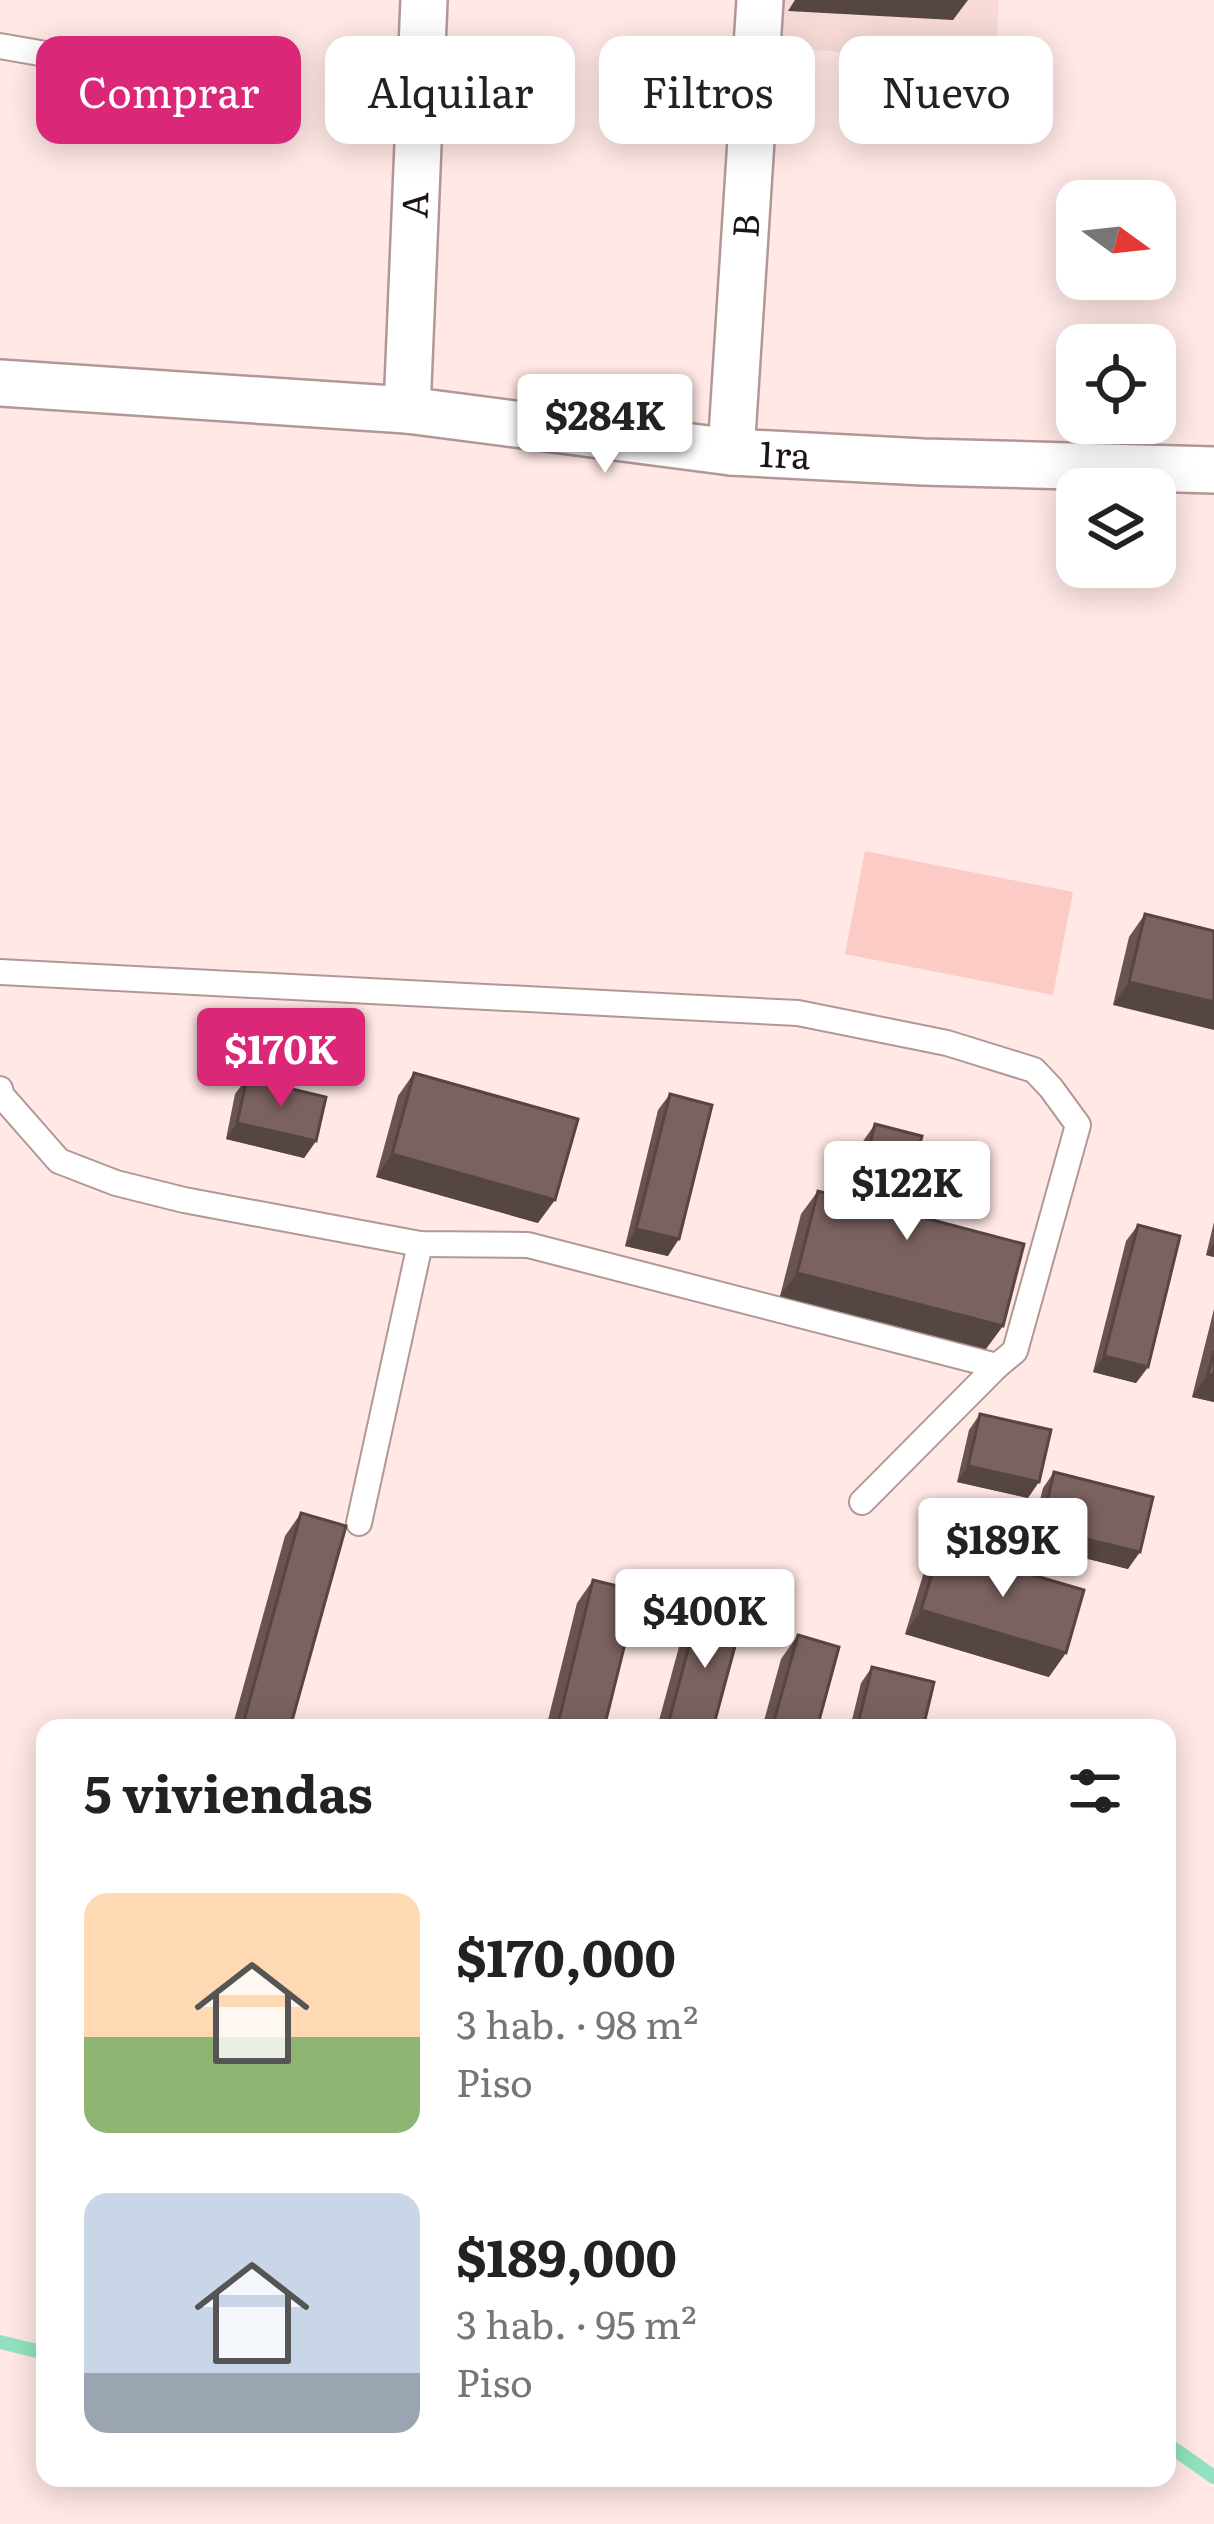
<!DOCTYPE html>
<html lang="es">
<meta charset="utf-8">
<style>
:root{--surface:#fff;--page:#f2f2f2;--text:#222;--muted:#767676;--accent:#db2777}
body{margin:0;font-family:Literata,serif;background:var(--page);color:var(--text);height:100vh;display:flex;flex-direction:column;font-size:45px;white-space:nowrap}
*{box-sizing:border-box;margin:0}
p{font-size:39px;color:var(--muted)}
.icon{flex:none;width:66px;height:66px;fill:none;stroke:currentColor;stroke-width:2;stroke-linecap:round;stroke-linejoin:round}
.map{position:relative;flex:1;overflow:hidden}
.side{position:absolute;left:36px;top:1719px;width:1140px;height:768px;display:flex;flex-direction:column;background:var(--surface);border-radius:24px;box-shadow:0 6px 30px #0003}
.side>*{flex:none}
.top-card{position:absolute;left:36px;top:36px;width:1143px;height:108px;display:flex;gap:24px}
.needle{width:78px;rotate:105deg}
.controls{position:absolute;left:1056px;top:180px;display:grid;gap:24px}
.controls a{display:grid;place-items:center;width:120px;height:120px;border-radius:24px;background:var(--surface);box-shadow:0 6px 30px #0003;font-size:60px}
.price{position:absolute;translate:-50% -102px;padding:0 27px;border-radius:12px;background:#fff;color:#222;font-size:39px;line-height:78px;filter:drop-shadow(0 3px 6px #0008)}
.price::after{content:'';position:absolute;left:50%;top:72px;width:36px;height:27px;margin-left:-18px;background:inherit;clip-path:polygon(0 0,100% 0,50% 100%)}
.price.on{background:var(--accent);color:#fff}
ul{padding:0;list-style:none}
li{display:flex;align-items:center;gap:36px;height:300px;padding:0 48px}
li span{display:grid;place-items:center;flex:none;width:336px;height:240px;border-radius:24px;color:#555}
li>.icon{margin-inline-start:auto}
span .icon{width:144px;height:144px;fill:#fffc;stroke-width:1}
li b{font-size:51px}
h2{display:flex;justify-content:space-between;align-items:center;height:144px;padding:0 48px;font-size:51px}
.tag{padding:0 42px;border-radius:24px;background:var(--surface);box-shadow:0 6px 30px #0003;font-size:42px;line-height:108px}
.tag.on{background:var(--accent);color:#fff}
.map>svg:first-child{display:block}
.built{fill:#f7dad6}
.green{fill:#fdcbc5}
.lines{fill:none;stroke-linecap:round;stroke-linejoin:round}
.stream{stroke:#92e2c1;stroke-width:14}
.lane-casing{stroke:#b29895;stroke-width:28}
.street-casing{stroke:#b29895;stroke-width:50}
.lane{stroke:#fff;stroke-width:24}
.street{stroke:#fff;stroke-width:45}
.wall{fill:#695453}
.shaded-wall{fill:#554543}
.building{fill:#7a6260;stroke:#554543;stroke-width:3}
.labels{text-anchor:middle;stroke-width:12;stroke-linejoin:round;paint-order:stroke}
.street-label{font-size:36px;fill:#1c1312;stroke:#fff}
</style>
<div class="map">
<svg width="1214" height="2524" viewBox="0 0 1214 2524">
<rect width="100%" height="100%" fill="#ffe8e5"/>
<path class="built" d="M 772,0 L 999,0 L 995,62 L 769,47 Z"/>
<path class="green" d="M 865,851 L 1073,892 L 1053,995 L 845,954 Z"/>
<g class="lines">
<g class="stream">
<path d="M 0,2342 L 45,2353"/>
<path d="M 1167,2444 L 1214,2477"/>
</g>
<g class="lane-casing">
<g id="lane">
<path d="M 0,46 L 171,76"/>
<path d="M 0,972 L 798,1013 L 947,1043 L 1034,1070 L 1051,1088 L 1078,1125 L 1015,1351 L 997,1366 L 528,1245 L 420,1244 L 184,1200 L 116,1183 L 59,1161 L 2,1096 L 0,1089"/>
<path d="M 862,1502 L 997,1366"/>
<path d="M 359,1523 L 420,1244"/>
</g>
</g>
<g class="street-casing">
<g id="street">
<path d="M 0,383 L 407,410 L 731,452 L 923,462 L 1214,470"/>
<path d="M 407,410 L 424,0"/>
<path d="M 731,452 L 760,0"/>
</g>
</g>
<use href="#lane" class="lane"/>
<use href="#street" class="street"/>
</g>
<g class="wall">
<path d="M 1145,914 L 1214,931 L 1113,1005 L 1129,937 Z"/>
<path d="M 414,1073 L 538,1223 L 376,1177 L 398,1096 Z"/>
<path d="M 247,1078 L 316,1141 L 304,1158 L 226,1139 L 235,1094 Z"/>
<path d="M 670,1094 L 668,1256 L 625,1246 L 658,1110 Z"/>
<path d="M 875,1124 L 902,1212 L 986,1349 L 780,1296 L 801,1214 L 818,1191 L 846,1199 L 859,1147 Z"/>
<path d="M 1214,1222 L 1214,1257 L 1206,1255 Z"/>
<path d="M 1138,1225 L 1148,1367 L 1136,1383 L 1093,1372 L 1126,1241 Z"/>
<path d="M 1214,1309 L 1214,1402 L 1192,1397 Z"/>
<path d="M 980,1414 L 1028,1498 L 957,1482 L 969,1430 Z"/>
<path d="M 1054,1472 L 1128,1569 L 1029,1544 L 1043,1488 Z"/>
<path d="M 301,1513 L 290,1728 L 232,1728 L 285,1536 Z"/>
<path d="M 940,1548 L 1049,1677 L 905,1634 L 924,1572 Z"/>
<path d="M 593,1580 L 604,1728 L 546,1728 L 577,1603 Z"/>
<path d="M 699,1609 L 713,1728 L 657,1728 L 683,1632 Z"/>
<path d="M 798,1635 L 817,1728 L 762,1728 L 781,1659 Z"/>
<path d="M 872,1667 L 923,1728 L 850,1728 L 861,1683 Z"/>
</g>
<g class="shaded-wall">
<path d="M 795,0 L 968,0 L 953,20 L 788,11 Z"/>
<path d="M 1129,982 L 1214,1002 L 1214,1030 L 1113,1005 Z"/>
<path d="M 237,1123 L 316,1141 L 304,1158 L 226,1139 Z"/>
<path d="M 392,1154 L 555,1200 L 538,1223 L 376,1177 Z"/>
<path d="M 636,1229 L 679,1239 L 668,1256 L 625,1246 Z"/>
<path d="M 1214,1243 L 1214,1257 L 1206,1255 Z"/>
<path d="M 797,1273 L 1003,1326 L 986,1349 L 780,1296 Z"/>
<path d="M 1104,1356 L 1148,1367 L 1136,1383 L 1093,1372 Z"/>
<path d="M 1208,1374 L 1214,1375 L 1214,1402 L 1192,1397 Z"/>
<path d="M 968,1466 L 1039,1482 L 1028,1498 L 957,1482 Z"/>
<path d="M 1041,1528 L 1140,1552 L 1128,1569 L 1029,1544 Z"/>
<path d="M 921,1610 L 1066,1653 L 1049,1677 L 905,1634 Z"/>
</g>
<g class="building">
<path d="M 1145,914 L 1214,931 L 1214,1002 L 1129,982 Z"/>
<path d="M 414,1073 L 578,1119 L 555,1200 L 392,1154 Z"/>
<path d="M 247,1078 L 326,1097 L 316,1141 L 237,1123 Z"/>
<path d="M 670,1094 L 712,1105 L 679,1239 L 636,1229 Z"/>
<path d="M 875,1124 L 922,1136 L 902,1212 L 1024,1244 L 1003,1326 L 797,1273 L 818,1191 L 855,1201 Z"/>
<path d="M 1138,1225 L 1180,1236 L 1148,1367 L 1104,1356 Z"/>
<path d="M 1214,1351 L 1214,1375 L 1208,1374 Z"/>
<path d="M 980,1414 L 1051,1430 L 1039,1482 L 968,1466 Z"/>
<path d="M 1054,1472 L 1153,1497 L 1140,1552 L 1041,1528 Z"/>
<path d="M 301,1513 L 346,1526 L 290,1728 L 242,1728 Z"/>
<path d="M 940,1548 L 1084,1590 L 1066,1653 L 921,1610 Z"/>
<path d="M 593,1580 L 638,1591 L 604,1728 L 557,1728 Z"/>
<path d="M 699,1609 L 742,1620 L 713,1728 L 667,1728 Z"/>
<path d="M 798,1635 L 839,1647 L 817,1728 L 772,1728 Z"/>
<path d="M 872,1667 L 934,1682 L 923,1728 L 857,1728 Z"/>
</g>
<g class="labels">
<g class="street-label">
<text transform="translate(415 205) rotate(-88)" y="13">A</text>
<text transform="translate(746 226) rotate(-86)" y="13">B</text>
<text transform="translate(785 455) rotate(3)" y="13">1ra</text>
</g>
</g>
</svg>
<div class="controls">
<a><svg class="needle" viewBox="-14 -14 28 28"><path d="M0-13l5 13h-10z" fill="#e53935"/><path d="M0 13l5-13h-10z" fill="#767676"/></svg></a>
<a><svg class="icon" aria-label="locate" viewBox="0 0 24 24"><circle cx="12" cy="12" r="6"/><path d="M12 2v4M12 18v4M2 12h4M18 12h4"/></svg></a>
<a><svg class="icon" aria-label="layers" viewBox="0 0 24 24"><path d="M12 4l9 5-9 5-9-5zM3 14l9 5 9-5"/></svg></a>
</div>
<b class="price" style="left:605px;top:476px">$284K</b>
<b class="price on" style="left:281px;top:1110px">$170K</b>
<b class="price" style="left:907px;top:1243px">$122K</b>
<b class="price" style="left:1003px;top:1600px">$189K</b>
<b class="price" style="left:705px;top:1671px">$400K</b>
<div class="top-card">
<a class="tag on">Comprar</a>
<a class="tag">Alquilar</a>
<a class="tag">Filtros</a>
<a class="tag">Nuevo</a>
</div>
<section class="side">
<h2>5 viviendas<svg class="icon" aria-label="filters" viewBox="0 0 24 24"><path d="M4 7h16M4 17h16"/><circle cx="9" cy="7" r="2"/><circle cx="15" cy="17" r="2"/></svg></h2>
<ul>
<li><span style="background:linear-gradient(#ffd9b3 60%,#8fb573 0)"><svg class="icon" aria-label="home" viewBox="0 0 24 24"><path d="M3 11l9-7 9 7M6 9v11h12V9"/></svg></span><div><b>$170,000</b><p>3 hab. · 98 m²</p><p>Piso</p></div></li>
<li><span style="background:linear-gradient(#c9d6e8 75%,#9aa5b1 0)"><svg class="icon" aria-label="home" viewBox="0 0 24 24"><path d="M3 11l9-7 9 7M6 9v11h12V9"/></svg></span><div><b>$189,000</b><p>3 hab. · 95 m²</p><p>Piso</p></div></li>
</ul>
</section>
</div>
